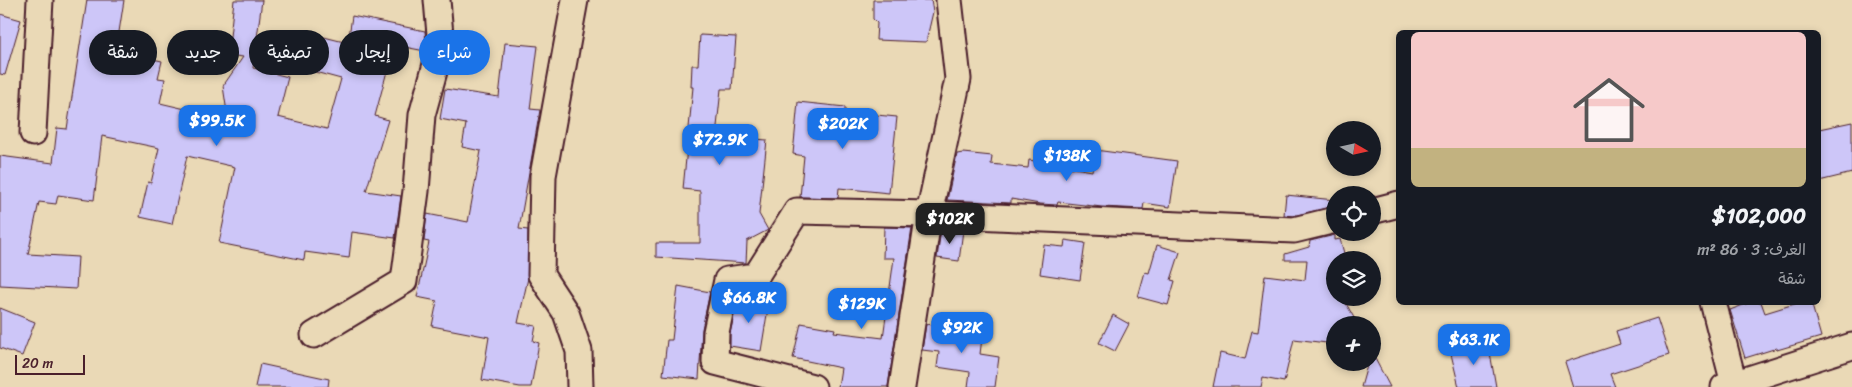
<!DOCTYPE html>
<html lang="ar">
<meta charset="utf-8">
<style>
:root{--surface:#171b24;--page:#242831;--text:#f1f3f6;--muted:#9ea1a6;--accent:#1a73e8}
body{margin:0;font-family:Sriracha,"Playpen Sans Arabic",sans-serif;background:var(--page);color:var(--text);direction:rtl;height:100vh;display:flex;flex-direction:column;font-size:19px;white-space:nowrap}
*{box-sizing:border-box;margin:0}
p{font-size:16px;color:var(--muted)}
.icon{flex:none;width:28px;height:28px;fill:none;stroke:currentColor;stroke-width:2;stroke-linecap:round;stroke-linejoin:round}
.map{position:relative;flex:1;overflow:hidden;direction:ltr}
.details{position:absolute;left:1396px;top:30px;width:425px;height:275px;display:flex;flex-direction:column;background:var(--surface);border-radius:8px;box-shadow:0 2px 8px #0003;direction:rtl}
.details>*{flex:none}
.guide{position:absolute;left:15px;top:30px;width:475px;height:45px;direction:rtl;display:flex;gap:10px}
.needle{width:32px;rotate:99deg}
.buttons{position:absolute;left:1326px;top:121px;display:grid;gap:10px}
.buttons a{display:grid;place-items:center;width:55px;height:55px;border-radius:50%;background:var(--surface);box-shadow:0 2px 8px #0003;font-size:25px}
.scale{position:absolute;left:15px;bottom:12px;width:70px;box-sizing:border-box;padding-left:5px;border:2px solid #4a1f2b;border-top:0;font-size:14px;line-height:18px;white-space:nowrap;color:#4a1f2b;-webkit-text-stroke:4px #ead9b6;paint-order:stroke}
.price{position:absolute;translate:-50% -42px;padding:0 11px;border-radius:10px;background:var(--accent);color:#fff;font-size:16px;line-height:32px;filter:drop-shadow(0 1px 2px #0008)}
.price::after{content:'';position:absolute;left:50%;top:30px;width:15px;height:11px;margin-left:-8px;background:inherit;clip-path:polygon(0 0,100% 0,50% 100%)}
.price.current{background:#222;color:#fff}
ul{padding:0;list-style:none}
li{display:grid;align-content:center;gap:10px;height:265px;padding:0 15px}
li span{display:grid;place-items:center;height:155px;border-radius:8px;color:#555}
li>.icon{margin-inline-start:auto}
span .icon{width:90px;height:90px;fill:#fffc;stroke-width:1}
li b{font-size:21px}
.pill{padding:0 18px;border-radius:22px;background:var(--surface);box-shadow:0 2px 8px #0003;font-size:18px;line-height:45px}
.pill.current{background:var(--accent);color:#fff}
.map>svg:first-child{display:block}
.building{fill:#cdc6f8;stroke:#4a1f2b}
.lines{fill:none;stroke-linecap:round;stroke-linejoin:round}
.street-casing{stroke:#4a1f2b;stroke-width:29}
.street{stroke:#ead9b6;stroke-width:25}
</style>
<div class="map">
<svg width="1852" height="387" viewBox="0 0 1852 387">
<rect width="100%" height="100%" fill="#ead9b6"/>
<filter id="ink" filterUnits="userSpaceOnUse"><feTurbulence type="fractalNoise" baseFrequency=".02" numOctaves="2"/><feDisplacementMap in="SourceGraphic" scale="10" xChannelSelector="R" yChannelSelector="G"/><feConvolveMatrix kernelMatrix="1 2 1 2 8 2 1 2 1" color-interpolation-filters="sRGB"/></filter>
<g filter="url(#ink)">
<g class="building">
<path d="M 87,0 L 124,0 L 116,51 L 162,61 L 158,78 L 165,79 L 160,103 L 228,119 L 223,86 L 243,57 L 228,55 L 234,0 L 262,0 L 253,68 L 288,77 L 278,117 L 327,129 L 341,79 L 315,72 L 324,37 L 348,43 L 352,16 L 425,31 L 426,45 L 425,51 L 394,45 L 375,116 L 388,120 L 366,191 L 401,196 L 395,238 L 352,232 L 349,258 L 305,252 L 304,260 L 219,243 L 235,167 L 187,156 L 172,224 L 140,217 L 148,182 L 151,183 L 159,148 L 102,136 L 94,200 L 58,195 L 56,204 L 39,202 L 28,254 L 78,257 L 76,289 L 0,285 L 0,156 L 53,163 L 57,128 L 67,129 Z"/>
<path d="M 873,0 L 931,0 L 933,12 L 926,42 L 876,40 L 877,23 L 873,19 Z"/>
<path d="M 0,14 L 21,20 L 5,75 L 0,74 Z"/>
<path d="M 700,35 L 736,37 L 732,89 L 721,89 L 716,136 L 767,140 L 759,214 L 768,230 L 747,241 L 746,263 L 656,257 L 656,243 L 700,243 L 700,191 L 683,189 L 693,87 L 691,87 L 692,65 L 698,65 Z"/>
<path d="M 505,43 L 538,46 L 530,109 L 540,110 L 519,229 L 528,230 L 528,278 L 518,323 L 536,326 L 533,341 L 539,343 L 531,387 L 520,387 L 482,380 L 489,337 L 432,326 L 437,301 L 417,297 L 429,242 L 424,241 L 427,214 L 468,222 L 481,151 L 462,147 L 466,124 L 440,119 L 445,89 L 499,97 Z"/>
<path d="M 798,102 L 845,107 L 845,112 L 897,117 L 889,193 L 839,188 L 838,198 L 800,197 L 804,156 L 793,154 Z"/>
<path d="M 1852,122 L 1852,173 L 1819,181 L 1819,129 Z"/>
<path d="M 1095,150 L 1177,161 L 1170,207 L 1144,203 L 1143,209 L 1102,207 L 1058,202 L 1057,205 L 1040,204 L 1011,199 L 1011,203 L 947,200 L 957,154 L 963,153 L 992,156 L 991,164 L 1028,168 L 1029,160 L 1092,171 Z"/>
<path d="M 1286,195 L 1335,200 L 1335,206 L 1293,216 L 1284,215 Z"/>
<path d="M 884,227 L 912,228 L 888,387 L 838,387 L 841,368 L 793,358 L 801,323 L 835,329 L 834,332 L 883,338 L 894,258 L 883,258 Z"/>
<path d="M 941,229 L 963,230 L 959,261 L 937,258 Z"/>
<path d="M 1335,235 L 1335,240 L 1340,239 L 1346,260 L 1335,260 L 1335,298 L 1343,298 L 1358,325 L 1335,325 L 1335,344 L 1294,339 L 1284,382 L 1263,378 L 1261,387 L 1213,387 L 1220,353 L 1245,359 L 1252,331 L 1258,332 L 1265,275 L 1305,280 L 1307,260 L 1285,260 L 1285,254 L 1309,247 L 1310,241 Z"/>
<path d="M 1065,240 L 1085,243 L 1080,280 L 1040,274 L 1044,245 L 1064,247 Z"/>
<path d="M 1157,245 L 1180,252 L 1171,280 L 1175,281 L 1168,305 L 1138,297 L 1145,272 L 1149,273 Z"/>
<path d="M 678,286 L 710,292 L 702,329 L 699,379 L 663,375 L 667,340 L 672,340 Z"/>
<path d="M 738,296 L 769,302 L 761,351 L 730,346 L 730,334 Z"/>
<path d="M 1751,302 L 1761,302 L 1765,313 L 1801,302 L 1811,302 L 1821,337 L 1777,350 L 1777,348 L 1745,358 L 1730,310 Z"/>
<path d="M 0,308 L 35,322 L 22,356 L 0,348 Z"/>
<path d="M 1113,315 L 1129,324 L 1115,351 L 1099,343 Z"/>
<path d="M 1657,318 L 1669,355 L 1610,374 L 1615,387 L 1573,387 L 1565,362 L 1620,344 L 1616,331 Z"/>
<path d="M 926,324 L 969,330 L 968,337 L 982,338 L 980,354 L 999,357 L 995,387 L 968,387 L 970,372 L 937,367 L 939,352 L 922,350 Z"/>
<path d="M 1488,341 L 1496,387 L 1459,387 L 1451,354 L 1463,352 L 1462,346 Z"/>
<path d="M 1372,353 L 1390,387 L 1361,387 L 1368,362 L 1372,362 Z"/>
<path d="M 260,364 L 329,379 L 328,387 L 255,387 Z"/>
</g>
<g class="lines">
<g class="street-casing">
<g id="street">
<path d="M 575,0 L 543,176 L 541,275 L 566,313 L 579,351 L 580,387"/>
<path d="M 33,133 L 40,0"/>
<path d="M 1372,211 L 1399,204"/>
<path d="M 1713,302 L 1734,384"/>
<path d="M 314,335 L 404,281 L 416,191 L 422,115 L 441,46 L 437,0"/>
<path d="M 813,387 L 715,362 L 716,332 L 727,280 L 756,276 L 797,211 L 929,214 L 1294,230 L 1335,220"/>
<path d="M 902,387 L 929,214 L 958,79 L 949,0"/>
<path d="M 1724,387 L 1852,346"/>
</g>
</g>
<use href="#street" class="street"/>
</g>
</g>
</svg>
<div class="buttons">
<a><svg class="needle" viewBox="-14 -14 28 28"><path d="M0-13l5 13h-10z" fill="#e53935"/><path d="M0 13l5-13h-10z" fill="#9ea1a6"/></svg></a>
<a><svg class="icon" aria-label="locate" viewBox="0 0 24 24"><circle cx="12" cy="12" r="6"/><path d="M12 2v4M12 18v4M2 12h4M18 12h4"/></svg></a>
<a><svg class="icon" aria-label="layers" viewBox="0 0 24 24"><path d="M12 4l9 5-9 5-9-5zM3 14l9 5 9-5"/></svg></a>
<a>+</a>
</div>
<div class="scale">20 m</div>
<b class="price" style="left:217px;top:147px">$99.5K</b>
<b class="price" style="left:843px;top:150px">$202K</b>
<b class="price" style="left:720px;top:166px">$72.9K</b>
<b class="price" style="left:1067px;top:182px">$138K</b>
<b class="price current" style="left:950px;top:245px">$102K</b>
<b class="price" style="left:749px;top:324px">$66.8K</b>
<b class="price" style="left:862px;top:330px">$129K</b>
<b class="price" style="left:962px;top:354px">$92K</b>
<b class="price" style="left:1474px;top:366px">$63.1K</b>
<div class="guide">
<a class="pill current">شراء</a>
<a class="pill">إيجار</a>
<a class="pill">تصفية</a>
<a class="pill">جديد</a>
<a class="pill">شقة</a>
</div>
<section class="details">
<ul>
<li><span style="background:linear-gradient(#f6c9c9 75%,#c2b280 0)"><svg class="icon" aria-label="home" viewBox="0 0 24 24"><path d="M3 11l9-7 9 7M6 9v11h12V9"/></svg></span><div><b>$102,000</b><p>الغرف: 3 · 86 m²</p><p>شقة</p></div></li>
</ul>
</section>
</div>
